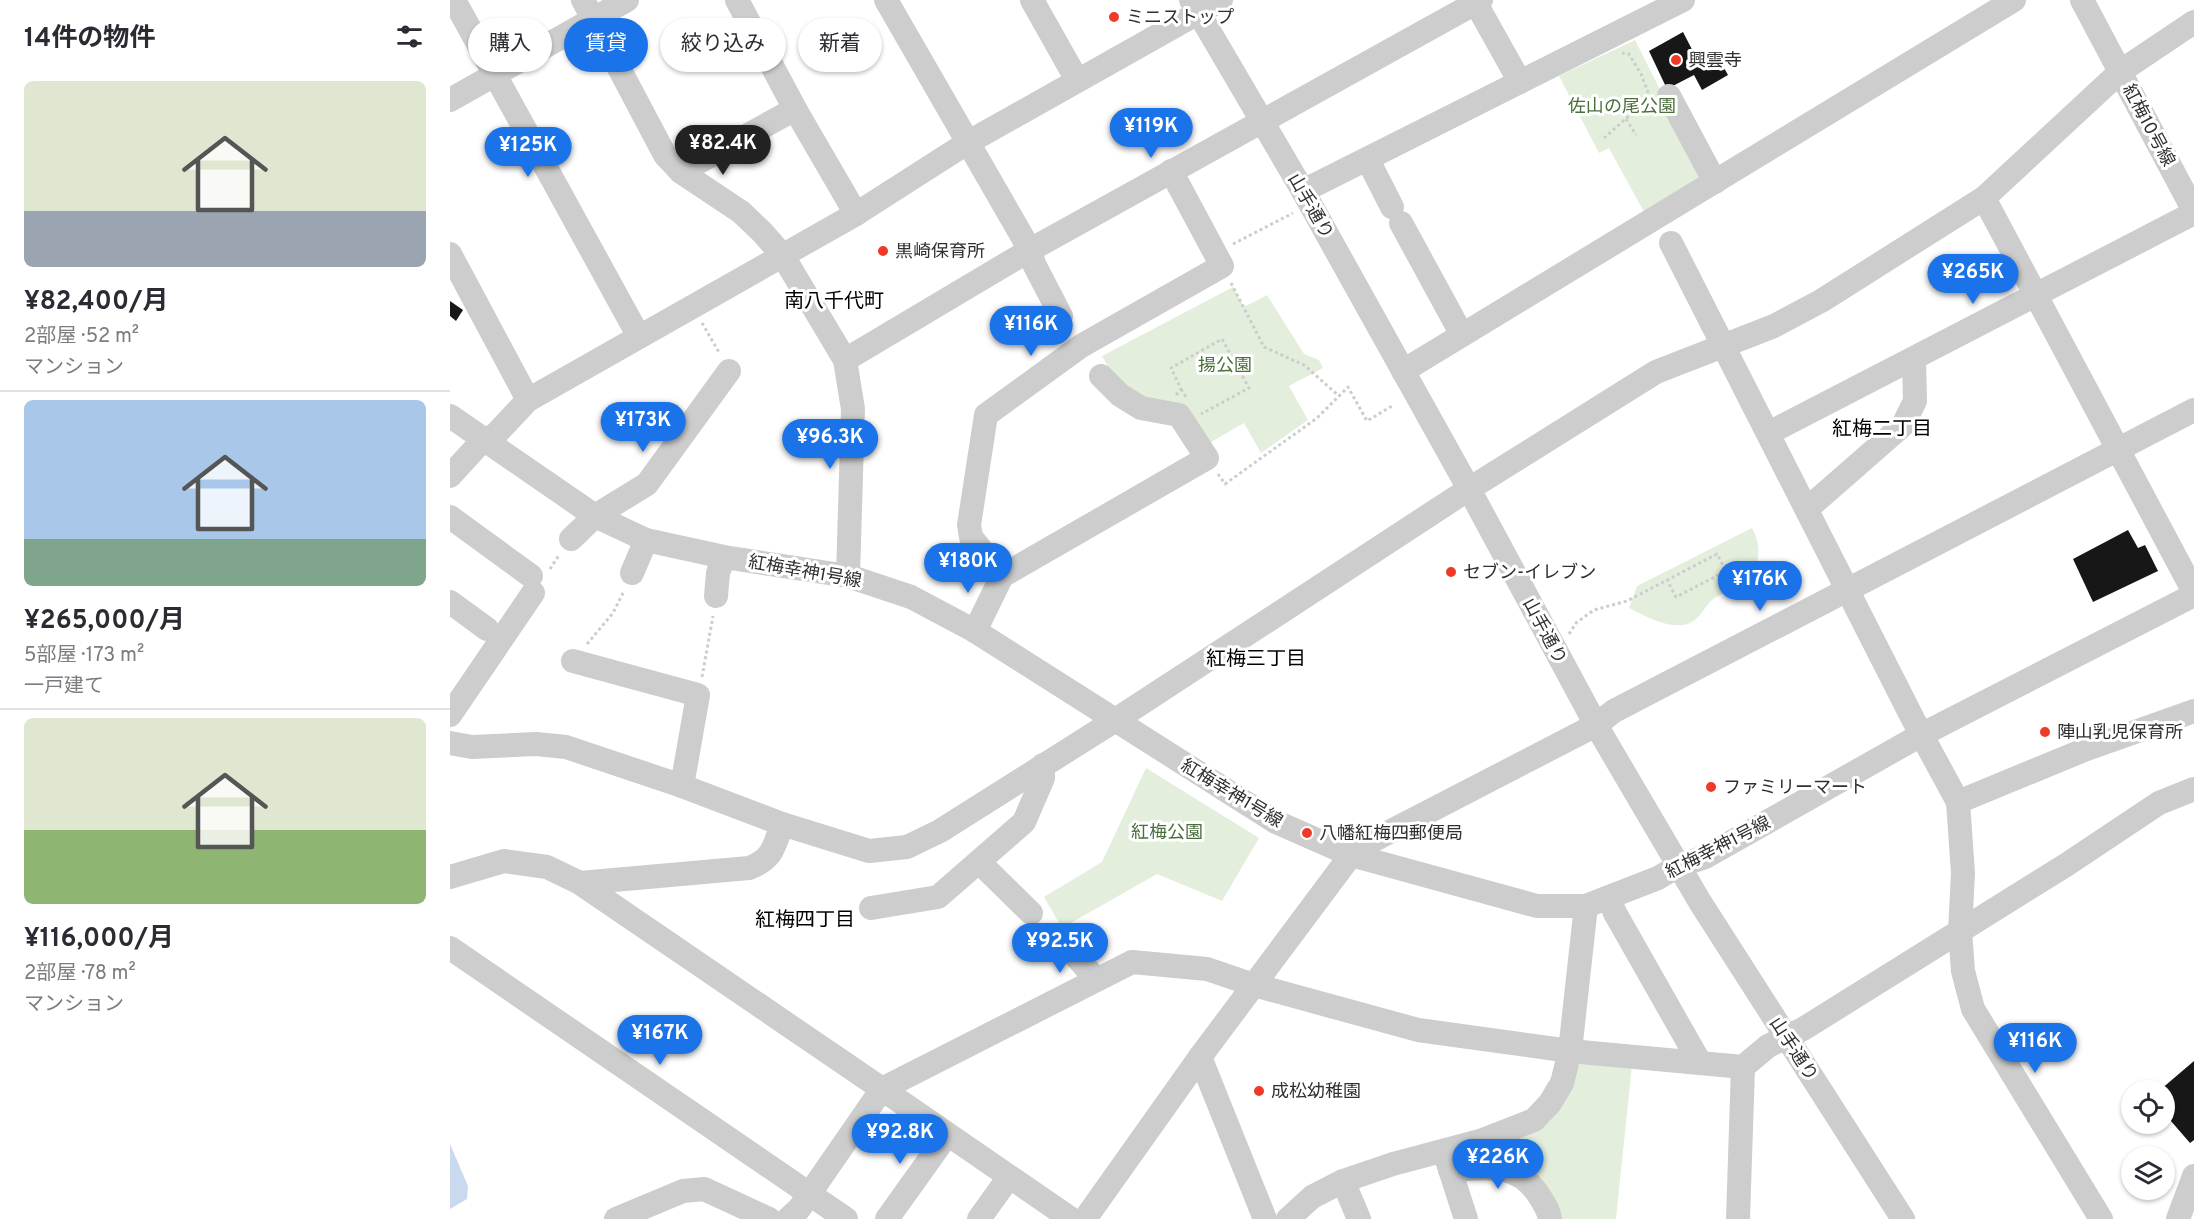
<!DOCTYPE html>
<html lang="ja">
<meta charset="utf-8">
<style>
:root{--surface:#fff;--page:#f7f7f7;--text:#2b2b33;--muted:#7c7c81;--line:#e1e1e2;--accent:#1a73e8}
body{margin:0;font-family:Overpass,"Noto Sans JP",sans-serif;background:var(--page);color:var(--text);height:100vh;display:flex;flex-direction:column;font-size:22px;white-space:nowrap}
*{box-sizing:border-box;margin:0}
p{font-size:20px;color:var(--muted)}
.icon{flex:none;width:33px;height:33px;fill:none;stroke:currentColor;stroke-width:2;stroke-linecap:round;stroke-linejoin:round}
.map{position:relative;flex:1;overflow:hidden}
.panel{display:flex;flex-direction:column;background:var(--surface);width:450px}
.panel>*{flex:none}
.guide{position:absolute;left:18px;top:18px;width:570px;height:54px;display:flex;gap:12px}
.fabs{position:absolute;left:1671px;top:1080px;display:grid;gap:12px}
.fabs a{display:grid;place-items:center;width:54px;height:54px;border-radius:50%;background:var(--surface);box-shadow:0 2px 4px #0004;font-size:30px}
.price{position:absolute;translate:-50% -51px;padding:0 14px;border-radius:21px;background:var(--accent);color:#fff;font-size:20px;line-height:39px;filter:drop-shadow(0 2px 3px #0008)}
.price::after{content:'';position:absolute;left:50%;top:36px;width:18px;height:14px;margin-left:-9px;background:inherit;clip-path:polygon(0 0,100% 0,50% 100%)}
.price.selected{background:#222;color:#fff}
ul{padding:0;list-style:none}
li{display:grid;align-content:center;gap:12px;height:318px;padding:0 24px}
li+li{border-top:2px solid var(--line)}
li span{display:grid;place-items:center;height:186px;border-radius:9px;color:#555}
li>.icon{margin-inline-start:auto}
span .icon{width:108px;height:108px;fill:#fffc;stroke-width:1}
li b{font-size:26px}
h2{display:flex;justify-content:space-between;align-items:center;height:72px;padding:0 24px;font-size:26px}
.tag{padding:0 21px;border-radius:27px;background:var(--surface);box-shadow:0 2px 4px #0004;font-size:21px;line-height:54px}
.tag.selected{background:var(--accent);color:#fff}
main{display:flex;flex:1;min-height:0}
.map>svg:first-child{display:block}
.green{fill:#e4eedd}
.water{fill:#c9daef}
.building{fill:#171717}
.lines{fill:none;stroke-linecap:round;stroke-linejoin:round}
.path{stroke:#cdcdcd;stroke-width:3;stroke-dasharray:3 3;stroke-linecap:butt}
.minor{stroke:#cdcdcd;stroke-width:24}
.poi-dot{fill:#f03a29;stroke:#fff;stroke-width:2}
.labels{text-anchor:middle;stroke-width:6;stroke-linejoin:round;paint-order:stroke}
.poi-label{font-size:18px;fill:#303030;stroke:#fff;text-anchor:start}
.park-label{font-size:18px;fill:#4a6f3a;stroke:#fff}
.street-label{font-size:18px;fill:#303030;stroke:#fff}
.neighbourhood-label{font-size:20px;fill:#000;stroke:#fff}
</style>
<main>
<section class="panel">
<h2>14件の物件<svg class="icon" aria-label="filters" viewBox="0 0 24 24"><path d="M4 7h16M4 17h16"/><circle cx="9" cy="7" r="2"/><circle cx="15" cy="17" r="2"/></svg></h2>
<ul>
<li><span style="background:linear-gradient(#dfe7d0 70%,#9aa5b1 0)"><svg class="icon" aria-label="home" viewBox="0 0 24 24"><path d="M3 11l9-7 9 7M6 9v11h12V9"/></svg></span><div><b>¥82,400/月</b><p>2部屋 · 52 m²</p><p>マンション</p></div></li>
<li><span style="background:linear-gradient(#a9c7e8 75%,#7fa58c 0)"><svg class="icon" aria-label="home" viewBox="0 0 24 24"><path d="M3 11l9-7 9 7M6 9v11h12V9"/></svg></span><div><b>¥265,000/月</b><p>5部屋 · 173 m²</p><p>一戸建て</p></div></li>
<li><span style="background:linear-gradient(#dfe7d0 60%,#8fb573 0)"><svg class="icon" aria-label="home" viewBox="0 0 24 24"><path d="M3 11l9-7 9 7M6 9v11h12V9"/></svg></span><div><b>¥116,000/月</b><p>2部屋 · 78 m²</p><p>マンション</p></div></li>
</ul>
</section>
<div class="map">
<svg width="1744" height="1219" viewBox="0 0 1744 1219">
<rect width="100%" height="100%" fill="#fff"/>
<g class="green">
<path d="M 1185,40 L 1254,177 L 1194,212 L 1159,148 L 1149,153 L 1109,76 Z"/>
<path d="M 783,287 L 794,307 L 817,295 L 854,354 L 869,360 L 873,368 L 839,386 L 858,420 L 811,453 L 794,423 L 756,445 L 704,403 L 669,386 L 652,356 Z"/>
<path d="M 1302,528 C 1312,546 1311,566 1295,582 C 1286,590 1271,592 1262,600 C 1255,606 1250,619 1240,623 C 1221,631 1195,616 1179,608 L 1187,586 Z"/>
<path d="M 696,768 L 809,838 L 772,901 L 707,874 L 612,928 L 594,897 L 652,862 Z"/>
<path d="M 1134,1060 L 1182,1065 L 1166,1219 L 1106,1219 L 1083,1180 L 1007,1160 L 1048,1144 Z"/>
</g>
<path class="water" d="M 0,1144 L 18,1186 L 17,1199 L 0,1209 Z"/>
<g class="building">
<path d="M 1233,32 L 1249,63 L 1262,56 L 1265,61 L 1269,59 L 1278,75 L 1252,90 L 1244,75 L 1217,89 L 1199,51 Z"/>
<path d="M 0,301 L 13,310 L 6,321 L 0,316 Z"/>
<path d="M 1678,530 L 1688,548 L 1695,545 L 1708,571 L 1643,602 L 1623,559 Z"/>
<path d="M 1744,1061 L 1744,1140 L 1740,1143 L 1714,1113 L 1714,1090 L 1710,1090 Z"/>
</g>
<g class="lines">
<g class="path">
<path d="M 1176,119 L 1186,135"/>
<path d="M 1154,138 L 1200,97 L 1191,74 L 1179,54 L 1172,53"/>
<path d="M 783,244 L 843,213"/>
<path d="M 781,283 L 814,347 L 854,365 L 889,396"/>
<path d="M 252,323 L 270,354"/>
<path d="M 731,389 L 736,397"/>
<path d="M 726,395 L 731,389 L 721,368 L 772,339 L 799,388 L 751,414"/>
<path d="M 768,474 L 775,484 L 867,418 L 898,387 L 917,421 L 942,406"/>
<path d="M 100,569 L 109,555"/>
<path d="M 1119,634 L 1126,623 L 1144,610 L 1177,601 L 1267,554 L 1276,571 L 1226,597 L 1217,580"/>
<path d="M 137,644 L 163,613 L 174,591"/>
<path d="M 252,677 L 263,616"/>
</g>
<g class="minor">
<path d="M 4,0 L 188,335"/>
<path d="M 133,0 L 215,155 L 231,172 L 291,212 L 312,232 L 333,256 L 395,360 L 403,409 L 398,576"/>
<path d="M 287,0 L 345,109 L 406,214"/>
<path d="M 436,0 L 580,250 L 584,264 L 611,316"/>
<path d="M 582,0 L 627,80"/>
<path d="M 741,0 L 853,191 L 1019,489 L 1146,725 L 1250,902 L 1453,1219"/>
<path d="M 1024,0 L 1070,82"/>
<path d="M 1632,0 L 1744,211"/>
<path d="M 1219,96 L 1265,182"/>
<path d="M 0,100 L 177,0"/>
<path d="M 918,160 L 942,207"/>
<path d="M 231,172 L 345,109"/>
<path d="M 853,191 L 1233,0"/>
<path d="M 1534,198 L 1744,592"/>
<path d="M 951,223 L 1012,335"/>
<path d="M 1221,243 L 1464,721 L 1508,802 L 1513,873 L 1510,931 L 1513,971 L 1523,1009 L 1651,1219"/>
<path d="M 0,254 L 78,400"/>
<path d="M 395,360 L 580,250 L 1031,0"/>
<path d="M 953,371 L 1564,0"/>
<path d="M 0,416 L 145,516 L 196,540 L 274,557 L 398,576 L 461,597 L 525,631 L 826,822 L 901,855 L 1087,906 L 1136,906 L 1208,878 L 1228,866 L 1255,857 L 1471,735 L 1744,595"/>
<path d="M 1319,433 L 1744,213"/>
<path d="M 0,476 L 33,440 L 45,435 L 78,400 L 406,214 L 517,143 L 771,0"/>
<path d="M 1357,509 L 1453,425 L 1465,401 L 1464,359"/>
<path d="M 0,517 L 81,576"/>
<path d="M 121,539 L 145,516 L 197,484 L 279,371"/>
<path d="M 182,573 L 196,540"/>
<path d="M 552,576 L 521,537 L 519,525 L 536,415 L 631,346 L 772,266 L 721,171"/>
<path d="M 266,596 L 268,573 L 274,557"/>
<path d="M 0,602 L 37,629"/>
<path d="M 525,631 L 552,576 L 757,458 L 729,415 L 691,408 L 670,395 L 651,376"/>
<path d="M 123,661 L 248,695 L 232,786"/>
<path d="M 0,715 L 83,593"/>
<path d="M 0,743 L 22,747 L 86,744 L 116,747 L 232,786 L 332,824 L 419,851 L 457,847 L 490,831 L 664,721 L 1019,489 L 1206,372 L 1324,326 L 1371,301 L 1534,198 L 1671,71 L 1744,22"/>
<path d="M 1508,802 L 1634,750 L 1744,711"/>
<path d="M 529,862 L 581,913"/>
<path d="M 0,877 L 54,861 L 97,867 L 130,883 L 432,1089 L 682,962 L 757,969 L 804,985 L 968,1030 L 1120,1051 L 1293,1067"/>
<path d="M 130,883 L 299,868 C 323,859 324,847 332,824"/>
<path d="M 1159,898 L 1165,913 L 1249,1061"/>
<path d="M 421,908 L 488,897 L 574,822 L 593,778 L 593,765"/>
<path d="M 608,936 L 646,979"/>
<path d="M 0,948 L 396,1219"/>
<path d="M 750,1057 L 815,1219"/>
<path d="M 996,1157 L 1016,1219"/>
<path d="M 1000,1170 C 1038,1168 1068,1161 1090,1197 C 1095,1205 1099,1211 1100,1219"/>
<path d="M 893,1181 L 909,1219"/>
<path d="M 166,1219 L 233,1191 L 254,1189 L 319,1219"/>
<path d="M 338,1219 L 349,1209 L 432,1089 L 621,1219"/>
<path d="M 437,1219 L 497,1135"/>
<path d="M 529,1219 L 559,1177"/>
<path d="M 635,1219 L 750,1057 L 901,855 L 920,842 L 1146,725 L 1164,711 L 1744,410"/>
<path d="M 838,1219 L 862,1197 L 893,1181 L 943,1164 L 1033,1140 L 1084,1120 L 1100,1103 L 1112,1083 L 1120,1051 L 1136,906"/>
<path d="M 1288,1219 L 1293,1067 L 1318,1046 L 1353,1029 L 1616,865 L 1709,803 L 1744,789"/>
<path d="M 1728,1219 L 1744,1176"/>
</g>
</g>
<g class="poi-dot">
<circle cx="664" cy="17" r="6"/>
<circle cx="1226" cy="60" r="6"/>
<circle cx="433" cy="251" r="6"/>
<circle cx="1001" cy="572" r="6"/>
<circle cx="1595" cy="732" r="6"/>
<circle cx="1261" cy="787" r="6"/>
<circle cx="857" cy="833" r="6"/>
<circle cx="809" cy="1091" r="6"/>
</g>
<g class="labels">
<g class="poi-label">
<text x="676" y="23">ミニストップ</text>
<text x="1238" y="66">興雲寺</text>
<text x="445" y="257">黒崎保育所</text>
<text x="1013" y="578">セブン-イレブン</text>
<text x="1607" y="738">陣山乳児保育所</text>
<text x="1273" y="793">ファミリーマート</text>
<text x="869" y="839">八幡紅梅四郵便局</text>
<text x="821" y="1097">成松幼稚園</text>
</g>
<g class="park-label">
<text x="1172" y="112">佐山の尾公園</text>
<text x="775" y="371">揚公園</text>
<text x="717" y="838">紅梅公園</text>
</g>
<g class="street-label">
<text transform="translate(1699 125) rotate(62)" y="6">紅梅10号線</text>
<text transform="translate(861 206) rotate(60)" y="6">山手通り</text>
<text transform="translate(355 571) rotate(10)" y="6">紅梅幸神1号線</text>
<text transform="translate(1095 631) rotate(62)" y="6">山手通り</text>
<text transform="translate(782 793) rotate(31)" y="6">紅梅幸神1号線</text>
<text transform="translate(1268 847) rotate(-27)" y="6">紅梅幸神1号線</text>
<text transform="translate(1344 1049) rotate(57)" y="6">山手通り</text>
</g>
<g class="neighbourhood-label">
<text x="384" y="307">南八千代町</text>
<text x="1432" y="435">紅梅二丁目</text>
<text x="806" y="665">紅梅三丁目</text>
<text x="355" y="926">紅梅四丁目</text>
</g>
</g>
</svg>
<div class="fabs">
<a><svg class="icon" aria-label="locate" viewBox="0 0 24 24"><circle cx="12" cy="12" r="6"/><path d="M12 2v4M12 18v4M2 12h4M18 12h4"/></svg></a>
<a><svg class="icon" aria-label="layers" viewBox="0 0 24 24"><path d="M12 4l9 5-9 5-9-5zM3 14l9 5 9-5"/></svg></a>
</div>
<b class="price" style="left:701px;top:159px">¥119K</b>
<b class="price selected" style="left:273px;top:176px">¥82.4K</b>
<b class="price" style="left:78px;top:178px">¥125K</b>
<b class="price" style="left:1523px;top:305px">¥265K</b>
<b class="price" style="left:581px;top:357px">¥116K</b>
<b class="price" style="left:193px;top:453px">¥173K</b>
<b class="price" style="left:380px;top:470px">¥96.3K</b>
<b class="price" style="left:518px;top:594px">¥180K</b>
<b class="price" style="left:1310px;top:612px">¥176K</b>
<b class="price" style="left:610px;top:974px">¥92.5K</b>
<b class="price" style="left:210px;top:1066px">¥167K</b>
<b class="price" style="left:1585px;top:1074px">¥116K</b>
<b class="price" style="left:450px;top:1165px">¥92.8K</b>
<b class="price" style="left:1048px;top:1190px">¥226K</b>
<div class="guide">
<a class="tag">購入</a>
<a class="tag selected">賃貸</a>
<a class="tag">絞り込み</a>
<a class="tag">新着</a>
</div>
</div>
</main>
